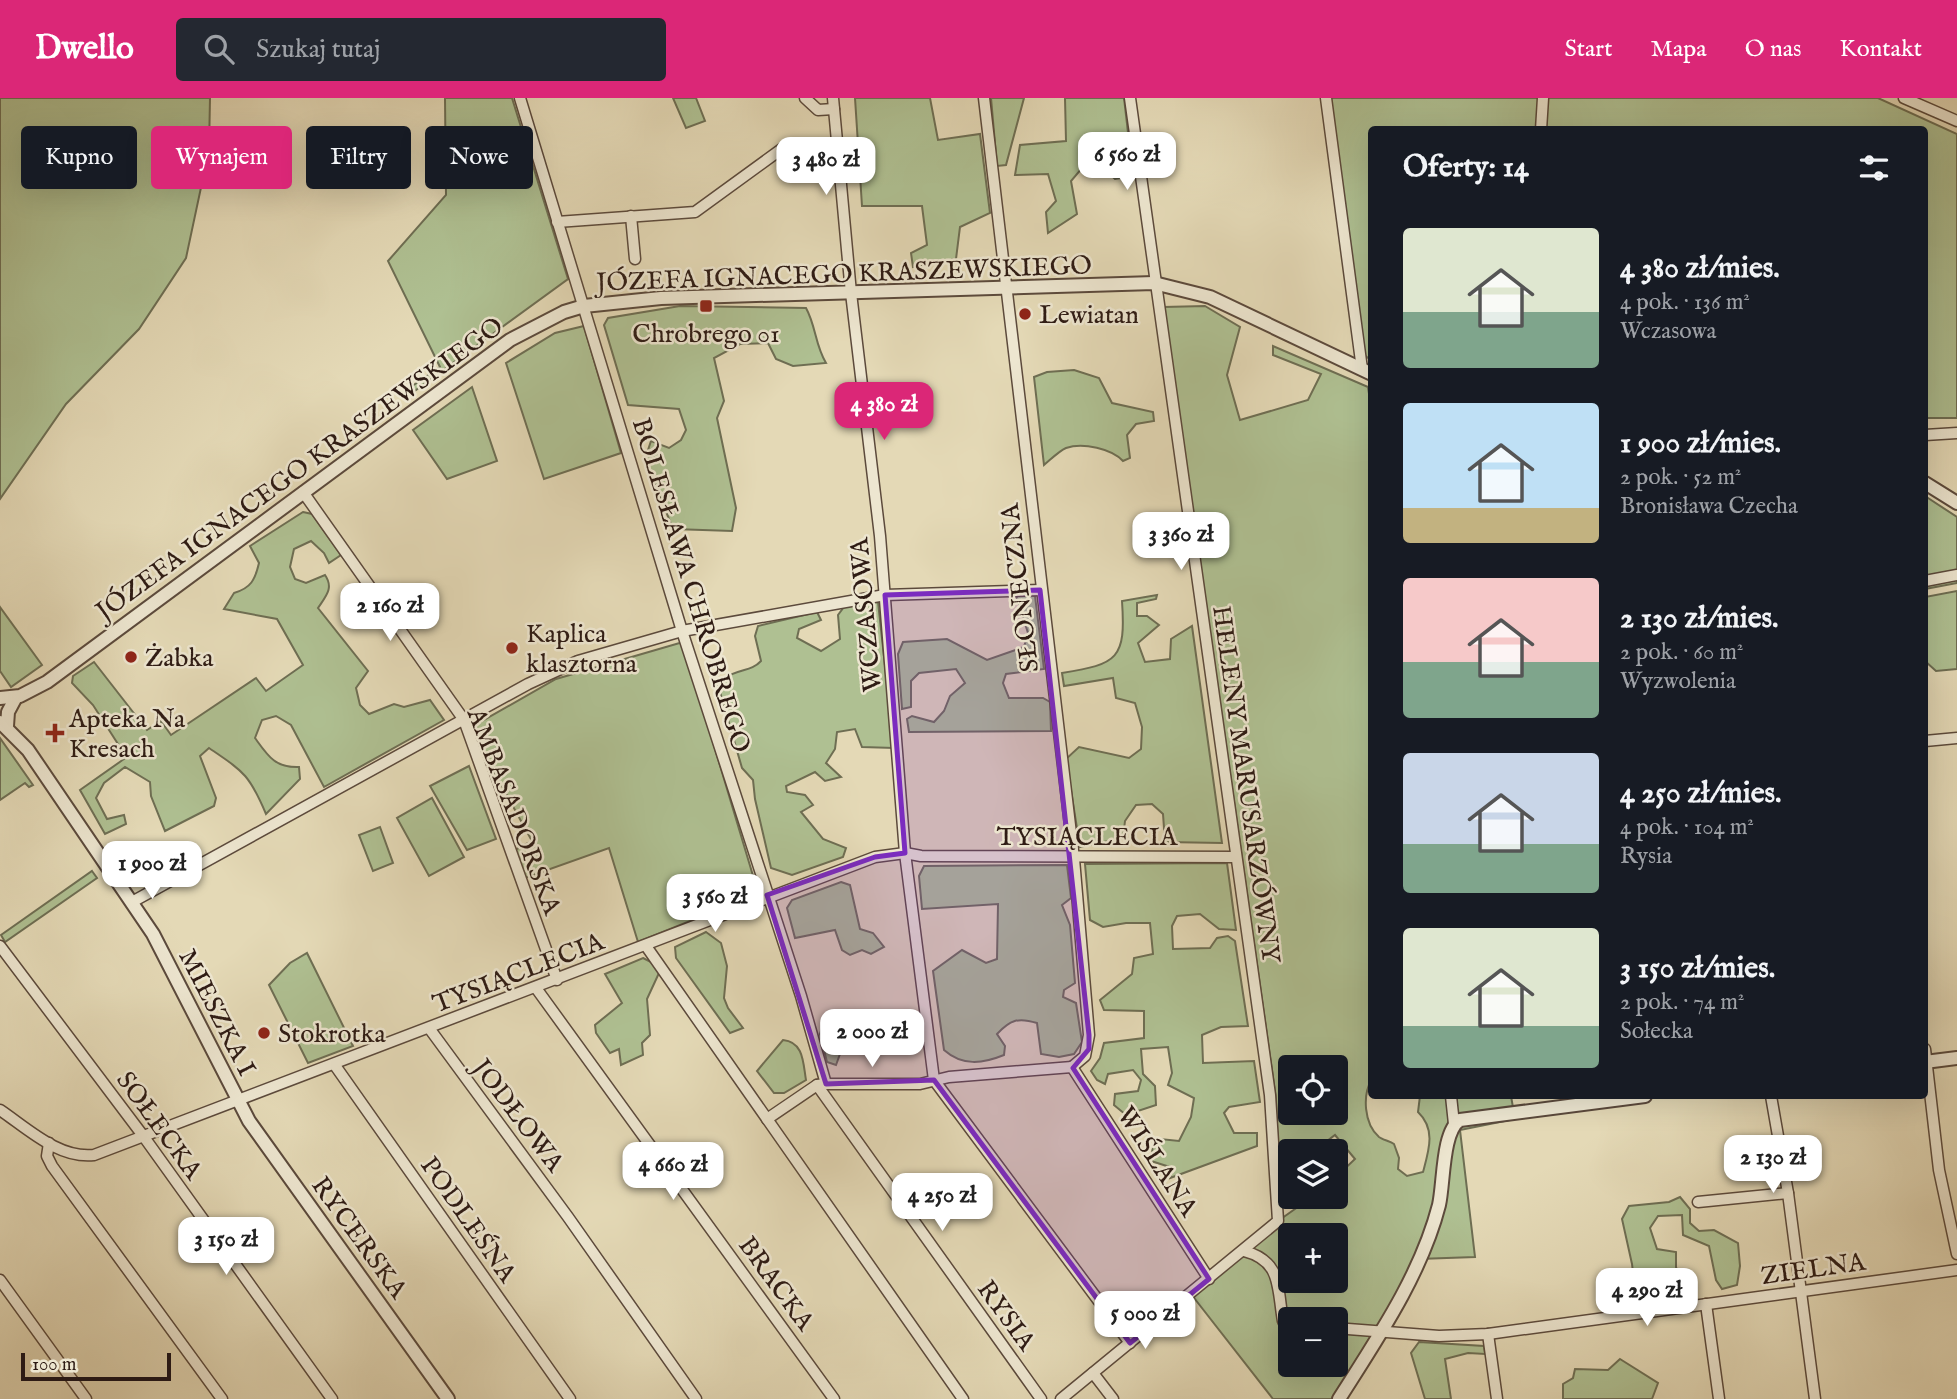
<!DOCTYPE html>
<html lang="pl">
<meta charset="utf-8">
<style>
:root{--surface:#171b24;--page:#242831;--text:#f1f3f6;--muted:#9ea1a6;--accent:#db2777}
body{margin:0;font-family:"IM FELL English",serif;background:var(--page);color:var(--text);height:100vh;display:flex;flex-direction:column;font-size:26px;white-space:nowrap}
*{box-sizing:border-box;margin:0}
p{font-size:23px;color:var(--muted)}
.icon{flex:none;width:38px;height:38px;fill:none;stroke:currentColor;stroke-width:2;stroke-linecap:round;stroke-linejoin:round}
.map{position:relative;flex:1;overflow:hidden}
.details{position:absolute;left:1368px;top:28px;width:560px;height:973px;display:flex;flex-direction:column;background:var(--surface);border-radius:7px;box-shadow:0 7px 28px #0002}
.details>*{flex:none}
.banner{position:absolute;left:21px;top:28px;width:665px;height:63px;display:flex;gap:14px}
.buttons{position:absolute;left:1278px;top:957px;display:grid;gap:14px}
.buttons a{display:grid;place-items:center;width:70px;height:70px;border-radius:7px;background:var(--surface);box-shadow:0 7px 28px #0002;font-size:35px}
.scale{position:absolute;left:21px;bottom:18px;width:150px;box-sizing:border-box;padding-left:7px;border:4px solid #2e1b14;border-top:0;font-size:19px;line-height:24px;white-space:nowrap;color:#2e1b14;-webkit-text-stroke:5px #ede6d0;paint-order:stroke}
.price{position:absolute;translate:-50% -60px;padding:0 16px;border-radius:14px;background:#fff;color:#222;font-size:23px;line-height:46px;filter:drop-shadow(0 2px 4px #0008)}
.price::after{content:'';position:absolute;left:50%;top:42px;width:21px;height:16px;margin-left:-10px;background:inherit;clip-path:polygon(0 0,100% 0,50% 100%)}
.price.active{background:var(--accent);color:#fff}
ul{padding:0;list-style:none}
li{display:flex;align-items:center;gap:21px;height:175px;padding:0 35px}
li span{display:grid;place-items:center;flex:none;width:196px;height:140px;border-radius:7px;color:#555}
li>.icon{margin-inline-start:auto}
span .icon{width:84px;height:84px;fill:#fffc;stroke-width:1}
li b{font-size:30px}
h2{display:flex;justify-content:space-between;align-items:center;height:84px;padding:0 35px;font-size:30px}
.pill{padding:0 24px;border-radius:7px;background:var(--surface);box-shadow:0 7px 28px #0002;font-size:24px;line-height:63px}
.pill.active{background:var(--accent);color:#fff}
header{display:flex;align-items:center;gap:42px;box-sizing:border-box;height:98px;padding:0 35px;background:var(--accent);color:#fff}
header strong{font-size:33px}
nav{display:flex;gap:38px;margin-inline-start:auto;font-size:24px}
.search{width:490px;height:63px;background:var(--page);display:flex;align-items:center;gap:18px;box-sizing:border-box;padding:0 24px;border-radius:7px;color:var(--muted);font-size:26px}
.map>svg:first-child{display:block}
.green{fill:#afc092;stroke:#6e6e53;stroke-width:2;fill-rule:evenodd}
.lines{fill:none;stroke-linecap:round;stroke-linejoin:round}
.minor-casing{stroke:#5c4a3c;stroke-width:13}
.tertiary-casing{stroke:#5c4a3c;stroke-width:16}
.minor{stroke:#ede6d0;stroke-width:10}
.tertiary{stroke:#ede6d0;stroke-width:12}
.marked{fill:#7b2cbf;fill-opacity:0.2;stroke:#7b2cbf;stroke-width:5;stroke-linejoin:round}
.poi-dot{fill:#8f2418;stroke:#ede6d0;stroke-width:2.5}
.labels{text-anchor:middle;stroke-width:5;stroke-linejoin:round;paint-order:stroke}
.street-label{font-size:26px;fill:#2e1b14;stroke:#ede6d0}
.poi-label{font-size:26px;fill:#2e1b14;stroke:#ede6d0;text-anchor:start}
</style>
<header>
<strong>Dwello</strong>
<div class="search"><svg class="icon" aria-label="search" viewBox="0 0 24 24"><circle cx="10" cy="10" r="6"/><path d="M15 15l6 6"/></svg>Szukaj tutaj</div>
<nav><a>Start</a><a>Mapa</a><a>O nas</a><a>Kontakt</a></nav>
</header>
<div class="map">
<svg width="1957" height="1301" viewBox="0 0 1957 1301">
<rect width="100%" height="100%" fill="#e4d9b6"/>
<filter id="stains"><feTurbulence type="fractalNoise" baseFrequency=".00286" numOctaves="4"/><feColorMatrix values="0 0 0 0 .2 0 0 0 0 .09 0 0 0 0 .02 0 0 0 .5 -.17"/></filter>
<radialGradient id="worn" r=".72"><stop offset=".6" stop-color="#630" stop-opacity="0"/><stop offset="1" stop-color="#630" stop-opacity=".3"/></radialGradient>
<g class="green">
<path d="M 0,0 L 210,0 L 209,52 L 186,160 L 139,231 L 66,306 L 0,401 Z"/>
<path d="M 445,0 L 512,0 L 568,181 L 405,300 L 402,295 L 440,269 L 388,163 L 446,97 Z"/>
<path d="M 673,0 L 696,0 L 705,23 L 686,30 Z"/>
<path d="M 855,0 L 930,0 L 938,42 L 980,36 L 990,115 L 960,129 L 956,161 L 913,169 L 911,155 L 927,147 L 922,108 L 862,108 Z"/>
<path d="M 991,0 L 1024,0 L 1006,67 L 997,68 Z"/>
<path d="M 1065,0 L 1124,0 L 1133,78 L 1115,81 L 1104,71 L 1082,70 L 1071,83 L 1077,116 L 1048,135 L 1046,114 L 1056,103 L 1048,76 L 1015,77 L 1020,47 L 1066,43 Z"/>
<path d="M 1330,0 L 1878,0 L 1957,36 L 1957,320 L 1925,320 L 1925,32 L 1372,32 L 1372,263 L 1363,256 Z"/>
<path d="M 680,208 L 806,210 C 816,228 815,247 826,265 L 793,268 L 776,261 L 768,245 L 740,246 L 714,260 L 724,303 L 717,320 L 736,410 L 732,433 L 673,431 L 645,361 L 651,343 L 669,350 L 681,342 L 686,332 L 679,311 L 628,307 L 604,227 L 608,220 Z"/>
<path d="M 1205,208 L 1240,229 L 1227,277 L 1240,322 L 1308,302 L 1321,276 L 1273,257 L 1273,248 L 1368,289 L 1372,316 L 1372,981 C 1362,997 1364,1026 1379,1039 C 1383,1042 1390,1043 1394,1046 L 1399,1060 L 1398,1071 L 1407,1078 L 1423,1074 C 1429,1052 1436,1031 1418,1014 L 1420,998 L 1511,998 L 1515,1021 L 1460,1032 L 1475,1159 L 1418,1161 L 1339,1301 L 1273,1301 L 1191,1196 L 1278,1123 L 1312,1099 L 1335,1099 L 1335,1080 L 1355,1061 L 1335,1037 L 1314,1053 L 1290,1054 L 1290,1072 L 1279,1080 L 1276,1001 L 1164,209 ZM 1290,970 L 1335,970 L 1335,1015 L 1290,1015 ZM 1290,1138 L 1335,1138 L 1335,1183 L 1290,1183 ZM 1290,1222 L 1335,1222 L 1335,1267 L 1290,1267 Z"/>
<path d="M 584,228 L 621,355 L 544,381 L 506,265 L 555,235 Z"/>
<path d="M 1074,272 L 1099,280 L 1112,305 L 1153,314 L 1154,323 L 1136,326 L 1127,337 L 1130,360 L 1123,363 C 1112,351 1083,344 1066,350 C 1059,353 1050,362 1044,367 L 1034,279 L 1047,274 Z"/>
<path d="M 472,289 L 497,363 L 447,381 L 413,332 Z"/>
<path d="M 1925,398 L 1957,419 L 1957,485 L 1925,491 Z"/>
<path d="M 303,414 L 312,416 L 341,457 L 329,465 L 324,455 L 311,443 L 294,451 L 290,469 L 295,481 L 306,485 L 325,477 C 334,490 326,498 318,510 L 368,573 L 356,590 L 360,607 L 369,616 L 394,606 L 404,609 L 430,602 L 444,622 L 324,689 L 291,627 L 276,618 L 262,622 L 255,640 C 268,658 275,670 299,669 L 300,681 L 266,716 C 249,676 244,674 209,650 L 200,658 L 216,700 L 214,708 L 165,733 L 151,698 L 150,684 L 125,669 L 104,685 L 96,700 L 107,721 L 124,717 L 126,726 L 105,736 L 80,692 L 124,661 L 125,657 L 93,607 L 72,585 L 73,578 L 94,564 L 147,632 L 161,623 L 171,637 L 256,580 L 266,593 L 303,567 L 277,521 L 224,511 L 234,495 C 251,490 255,482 259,465 L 250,448 Z"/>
<path d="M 1957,493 L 1957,571 L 1936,573 L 1925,563 L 1925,499 Z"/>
<path d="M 1026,496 L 1035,498 L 1044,571 L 1006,576 L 1003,585 L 1009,600 L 1043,600 L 1050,604 L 1051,633 L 909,634 L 907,621 L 912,618 L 934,624 L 944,613 L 950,598 L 965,585 L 956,571 L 919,575 L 911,583 L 911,609 L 902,611 L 898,556 L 903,544 L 947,541 L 987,562 L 1024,549 L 1028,535 L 1016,497 Z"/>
<path d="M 1157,497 L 1156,501 L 1137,505 L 1137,518 L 1147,518 L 1159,527 L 1138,545 L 1145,564 L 1170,561 L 1171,541 L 1192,528 L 1222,745 L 1165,744 L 1163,716 L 1152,706 L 1136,707 L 1125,723 L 1123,740 L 1080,749 L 1066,661 L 1079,649 L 1129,660 L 1141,651 L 1142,629 L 1135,605 L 1116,600 L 1113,580 L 1064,588 L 1062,575 C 1118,566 1126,561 1122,503 Z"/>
<path d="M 878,504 L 894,650 L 862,649 L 855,631 L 837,634 L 835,651 L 826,665 L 841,679 L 825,683 L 815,674 L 786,688 L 787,694 L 805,697 L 813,707 L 801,714 L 823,741 L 846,750 L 843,759 L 792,777 L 771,770 L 755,701 L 753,682 L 742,670 L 718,587 C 735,568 749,576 761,563 L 755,538 L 758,528 L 817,514 L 821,522 L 799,531 L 797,540 L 821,553 L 840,541 L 838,517 L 844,509 Z"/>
<path d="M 0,509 L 42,567 L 11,589 L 0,573 Z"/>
<path d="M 683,544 L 757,791 L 752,798 L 638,844 L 609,750 L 522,781 L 511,754 L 532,743 L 470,630 L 556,581 Z"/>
<path d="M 0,640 L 33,687 L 29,689 L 25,685 L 0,702 Z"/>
<path d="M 469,668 L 496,741 L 467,752 L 430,688 Z"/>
<path d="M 432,700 L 464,759 L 429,778 L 397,720 Z"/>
<path d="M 380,729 L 393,765 L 373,773 L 359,737 Z"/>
<path d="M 1227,765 L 1236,832 L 1219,831 L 1200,816 L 1177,818 L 1172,828 L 1173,851 L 1210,850 L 1217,840 L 1228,838 L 1235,843 L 1248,928 L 1221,929 L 1202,937 L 1203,965 L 1254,963 L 1260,1004 L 1229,1009 L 1224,1015 L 1234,1035 L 1257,1035 L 1257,1048 L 1170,1080 L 1173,1070 L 1151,1063 L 1153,1047 L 1160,1041 L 1179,1043 L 1191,1019 L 1194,1000 L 1168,987 L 1172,975 L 1168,949 L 1141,951 L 1143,976 L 1155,988 L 1156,1007 L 1126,1017 L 1114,1007 L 1115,996 L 1138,993 L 1141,982 L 1133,972 L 1108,976 L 1105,986 L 1097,982 L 1091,973 L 1100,960 L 1104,945 L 1144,940 L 1144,913 L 1104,912 L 1100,902 L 1132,876 L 1134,860 L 1153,856 L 1150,825 L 1126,825 L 1103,829 L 1090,822 L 1085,766 Z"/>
<path d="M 1067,767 L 1071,800 L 1062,807 L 1070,827 L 1075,885 L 1064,892 L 1063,899 L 1076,905 L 1082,944 L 1074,956 L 1059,959 L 1041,956 L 1037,925 C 1018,919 1010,922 997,936 L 1005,948 L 1004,957 C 982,966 962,968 944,952 L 933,873 L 962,852 L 986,865 L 997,861 L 998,806 L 922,811 L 919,778 L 924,768 Z"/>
<path d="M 92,773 L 97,780 L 5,844 L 1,837 Z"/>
<path d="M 841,784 L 850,787 L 860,831 L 873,835 L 884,849 L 871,856 L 862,852 L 850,857 L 842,852 L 835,832 L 795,840 L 787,810 L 792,802 Z"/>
<path d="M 706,834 L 721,845 L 727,868 L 724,900 L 728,910 L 743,930 L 730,935 L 676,860 L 675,849 Z"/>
<path d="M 307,855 L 353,948 L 308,965 L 269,887 L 290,865 Z"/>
<path d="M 643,860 L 653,865 L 659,875 L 647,901 L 650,937 L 642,945 L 643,957 L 621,967 L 619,951 L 610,955 L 596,935 L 595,927 L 622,905 L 605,876 Z"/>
<path d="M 879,918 L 898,923 L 897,933 L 869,949 L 840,956 L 836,967 L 827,964 L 820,936 L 823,927 Z"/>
<path d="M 783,942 C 804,944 803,965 806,982 L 784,995 L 774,995 L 757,973 Z"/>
<path d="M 1680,1099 L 1690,1111 L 1690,1125 L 1699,1133 L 1714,1132 L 1738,1145 L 1740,1168 L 1737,1187 L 1722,1191 L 1716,1182 L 1709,1148 L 1683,1137 L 1682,1117 L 1658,1118 L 1650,1130 L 1657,1151 L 1676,1154 L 1676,1169 L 1687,1201 L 1637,1208 L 1632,1166 L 1622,1121 L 1629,1108 L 1669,1104 Z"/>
<path d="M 1419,1244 L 1484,1248 L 1485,1256 L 1468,1255 L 1445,1261 L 1451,1301 L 1425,1301 L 1411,1255 Z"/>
<path d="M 1620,1261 L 1658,1285 L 1652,1301 L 1563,1301 L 1563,1286 L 1573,1280 L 1575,1271 L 1608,1272 Z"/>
</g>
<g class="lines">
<g class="minor-casing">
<g id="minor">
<path d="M 520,0 L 682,533 L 801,898 L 826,986"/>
<path d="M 805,0 L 818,12 L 834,11"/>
<path d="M 833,0 L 851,195 L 880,438 L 905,755 L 934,982 L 1130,1245"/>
<path d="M 984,0 L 1074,761 L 1089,937 L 1085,958 L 1072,969"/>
<path d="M 1326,0 L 1362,271"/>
<path d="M 1904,0 L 1957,23"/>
<path d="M 1541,32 L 1543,0"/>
<path d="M 631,118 L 635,161"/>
<path d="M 557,124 L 695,114 L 783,50 L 837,47"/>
<path d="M 1925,337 L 1957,335"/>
<path d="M 303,394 L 464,622 L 557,882"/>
<path d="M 1925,483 L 1957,477"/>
<path d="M 1925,643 L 1957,640"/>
<path d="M 132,804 L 528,586 L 578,563 L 682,533 L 885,497 L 1040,492"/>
<path d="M 0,848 L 144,1039 L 332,1301"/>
<path d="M 646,848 L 963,1301"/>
<path d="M 536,890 L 834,1301"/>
<path d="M 429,930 L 568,1119 L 696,1301"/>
<path d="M 1925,951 L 1939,1072 L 1957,1156"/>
<path d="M 334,966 L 570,1301"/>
<path d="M 1072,969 L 1209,1181"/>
<path d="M 817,987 L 1041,1301"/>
<path d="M 1451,998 L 1454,1026"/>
<path d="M 1771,998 L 1788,1095 L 1815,1301"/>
<path d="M 0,1012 C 28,1031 59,1061 94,1057 L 875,759 L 905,755 L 921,758 L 1235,759"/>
<path d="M 767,1021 L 817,987 L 826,986 L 920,986 L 949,979 L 1072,969"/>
<path d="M 49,1045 L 47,1058 L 52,1068 L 222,1301"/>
<path d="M 1698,1104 L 1788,1095"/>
<path d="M 1244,1153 C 1282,1163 1277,1189 1283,1223 L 1290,1227"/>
<path d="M 0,1182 L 86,1301"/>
<path d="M 1706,1206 L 1719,1301"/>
<path d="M 1335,1230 L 1439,1238 L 1488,1236 L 1957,1172"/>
<path d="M 1488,1236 L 1497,1301"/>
<path d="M 1093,1275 L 1113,1301"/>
<path d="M 1061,1301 L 1278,1123 L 1270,997 L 1130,0"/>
</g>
</g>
<g class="tertiary-casing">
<g id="tertiary">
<path d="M 1925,385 L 1957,405"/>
<path d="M 0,600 L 20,598 L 47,584 L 510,242 L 564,214 L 584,208 L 661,200 L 1154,185 L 1210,199 L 1372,276"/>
<path d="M 0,624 L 28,652 L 153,836 L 249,1023 L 448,1301"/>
<path d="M 7,628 L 8,614 L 16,599"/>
<path d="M 1925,964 L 1957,960"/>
<path d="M 1339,1301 C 1377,1241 1421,1177 1439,1107 C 1444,1085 1442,1033 1460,1022 L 1645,998"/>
</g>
</g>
<use href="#minor" class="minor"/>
<use href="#tertiary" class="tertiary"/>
</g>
<path class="marked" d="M 1040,492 L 1089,937 L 1089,951 L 1073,970 L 1209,1181 L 1130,1245 L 934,982 L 826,986 L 767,797 L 875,759 L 905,755 L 885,497 Z"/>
<g class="poi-dot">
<rect x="699" y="201" width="14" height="14" rx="3.5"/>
<circle cx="1025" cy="216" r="7"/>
<circle cx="512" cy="550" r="7"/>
<circle cx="131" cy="559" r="7"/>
<path d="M51.5 624.5h7v7h7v7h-7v7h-7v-7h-7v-7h7z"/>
<circle cx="264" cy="935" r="7"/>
</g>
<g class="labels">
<g class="street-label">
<text transform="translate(844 175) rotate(-2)" y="9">JÓZEFA IGNACEGO KRASZEWSKIEGO</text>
<text transform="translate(299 370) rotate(-36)" y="9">JÓZEFA IGNACEGO KRASZEWSKIEGO</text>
<text transform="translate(692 487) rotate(73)" y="9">BOLESŁAWA CHROBREGO</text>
<text transform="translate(1019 490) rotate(-97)" y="9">SŁONECZNA</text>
<text transform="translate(865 517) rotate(-95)" y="9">WCZASOWA</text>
<text transform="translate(1247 686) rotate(82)" y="9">HELENY MARUSARZÓWNY</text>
<text transform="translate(515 713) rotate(69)" y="9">AMBASADORSKA</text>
<text x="1087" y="747">TYSIĄCLECIA</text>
<text transform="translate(518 874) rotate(-21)" y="9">TYSIĄCLECIA</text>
<text transform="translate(218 914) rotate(63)" y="9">MIESZKA I</text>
<text transform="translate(519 1017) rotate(53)" y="9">JODŁOWA</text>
<text transform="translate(160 1027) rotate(54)" y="9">SOŁECKA</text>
<text transform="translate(1158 1063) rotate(57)" y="9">WIŚLANA</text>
<text transform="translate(469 1121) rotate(55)" y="9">PODLEŚNA</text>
<text transform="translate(360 1139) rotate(54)" y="9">RYCERSKA</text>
<text transform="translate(1813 1170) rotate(-8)" y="9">ZIELNA</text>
<text transform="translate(777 1185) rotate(54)" y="9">BRACKA</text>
<text transform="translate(1007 1217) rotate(54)" y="9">RYSIA</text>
</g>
<g class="poi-label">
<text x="1039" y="225">Lewiatan</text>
<text x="706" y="244" text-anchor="middle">Chrobrego 01</text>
<text x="526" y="544">Kaplica<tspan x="526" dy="30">klasztorna</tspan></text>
<text x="145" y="568">Żabka</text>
<text x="69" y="629">Apteka Na<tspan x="69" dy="30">Kresach</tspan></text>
<text x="278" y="944">Stokrotka</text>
</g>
</g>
<rect width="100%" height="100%" filter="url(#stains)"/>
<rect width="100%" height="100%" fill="url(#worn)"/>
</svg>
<div class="buttons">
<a><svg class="icon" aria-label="locate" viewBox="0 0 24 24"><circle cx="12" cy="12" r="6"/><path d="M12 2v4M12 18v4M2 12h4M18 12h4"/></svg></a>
<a><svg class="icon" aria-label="layers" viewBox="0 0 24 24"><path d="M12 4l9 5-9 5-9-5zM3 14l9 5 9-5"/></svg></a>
<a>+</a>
<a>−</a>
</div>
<div class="scale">100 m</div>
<b class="price" style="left:1127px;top:94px">6 560 zł</b>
<b class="price" style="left:826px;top:99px">3 480 zł</b>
<b class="price active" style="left:884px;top:344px">4 380 zł</b>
<b class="price" style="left:1181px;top:474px">3 360 zł</b>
<b class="price" style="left:390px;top:545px">2 160 zł</b>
<b class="price" style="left:152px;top:803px">1 900 zł</b>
<b class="price" style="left:715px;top:836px">3 560 zł</b>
<b class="price" style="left:872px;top:971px">2 000 zł</b>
<b class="price" style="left:1773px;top:1097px">2 130 zł</b>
<b class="price" style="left:673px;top:1104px">4 660 zł</b>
<b class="price" style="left:942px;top:1135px">4 250 zł</b>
<b class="price" style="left:226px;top:1179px">3 150 zł</b>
<b class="price" style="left:1647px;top:1230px">4 290 zł</b>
<b class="price" style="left:1145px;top:1253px">5 000 zł</b>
<div class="banner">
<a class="pill">Kupno</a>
<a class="pill active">Wynajem</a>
<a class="pill">Filtry</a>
<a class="pill">Nowe</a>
</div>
<section class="details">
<h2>Oferty: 14<svg class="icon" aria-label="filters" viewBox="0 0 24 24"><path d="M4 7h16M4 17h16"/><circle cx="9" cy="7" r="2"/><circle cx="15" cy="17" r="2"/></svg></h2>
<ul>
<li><span style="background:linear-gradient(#dfe7d0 60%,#7fa58c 0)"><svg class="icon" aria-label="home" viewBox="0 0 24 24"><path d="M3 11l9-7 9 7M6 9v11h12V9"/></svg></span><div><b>4 380 zł/mies.</b><p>4 pok. · 136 m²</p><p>Wczasowa</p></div></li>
<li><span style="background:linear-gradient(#bfe0f5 75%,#c2b280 0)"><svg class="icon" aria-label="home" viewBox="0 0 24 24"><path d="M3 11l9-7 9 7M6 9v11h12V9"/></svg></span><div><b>1 900 zł/mies.</b><p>2 pok. · 52 m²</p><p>Bronisława Czecha</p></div></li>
<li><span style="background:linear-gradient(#f6c9c9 60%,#7fa58c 0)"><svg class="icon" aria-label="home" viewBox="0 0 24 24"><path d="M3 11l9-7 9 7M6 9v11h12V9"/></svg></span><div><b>2 130 zł/mies.</b><p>2 pok. · 60 m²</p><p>Wyzwolenia</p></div></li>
<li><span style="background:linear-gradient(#c9d6e8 65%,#7fa58c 0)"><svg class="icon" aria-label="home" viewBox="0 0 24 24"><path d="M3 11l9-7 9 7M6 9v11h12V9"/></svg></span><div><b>4 250 zł/mies.</b><p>4 pok. · 104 m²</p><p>Rysia</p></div></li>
<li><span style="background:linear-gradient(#dfe7d0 70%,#7fa58c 0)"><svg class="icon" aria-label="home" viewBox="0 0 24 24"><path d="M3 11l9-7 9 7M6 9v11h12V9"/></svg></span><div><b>3 150 zł/mies.</b><p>2 pok. · 74 m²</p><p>Sołecka</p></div></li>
</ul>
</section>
</div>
